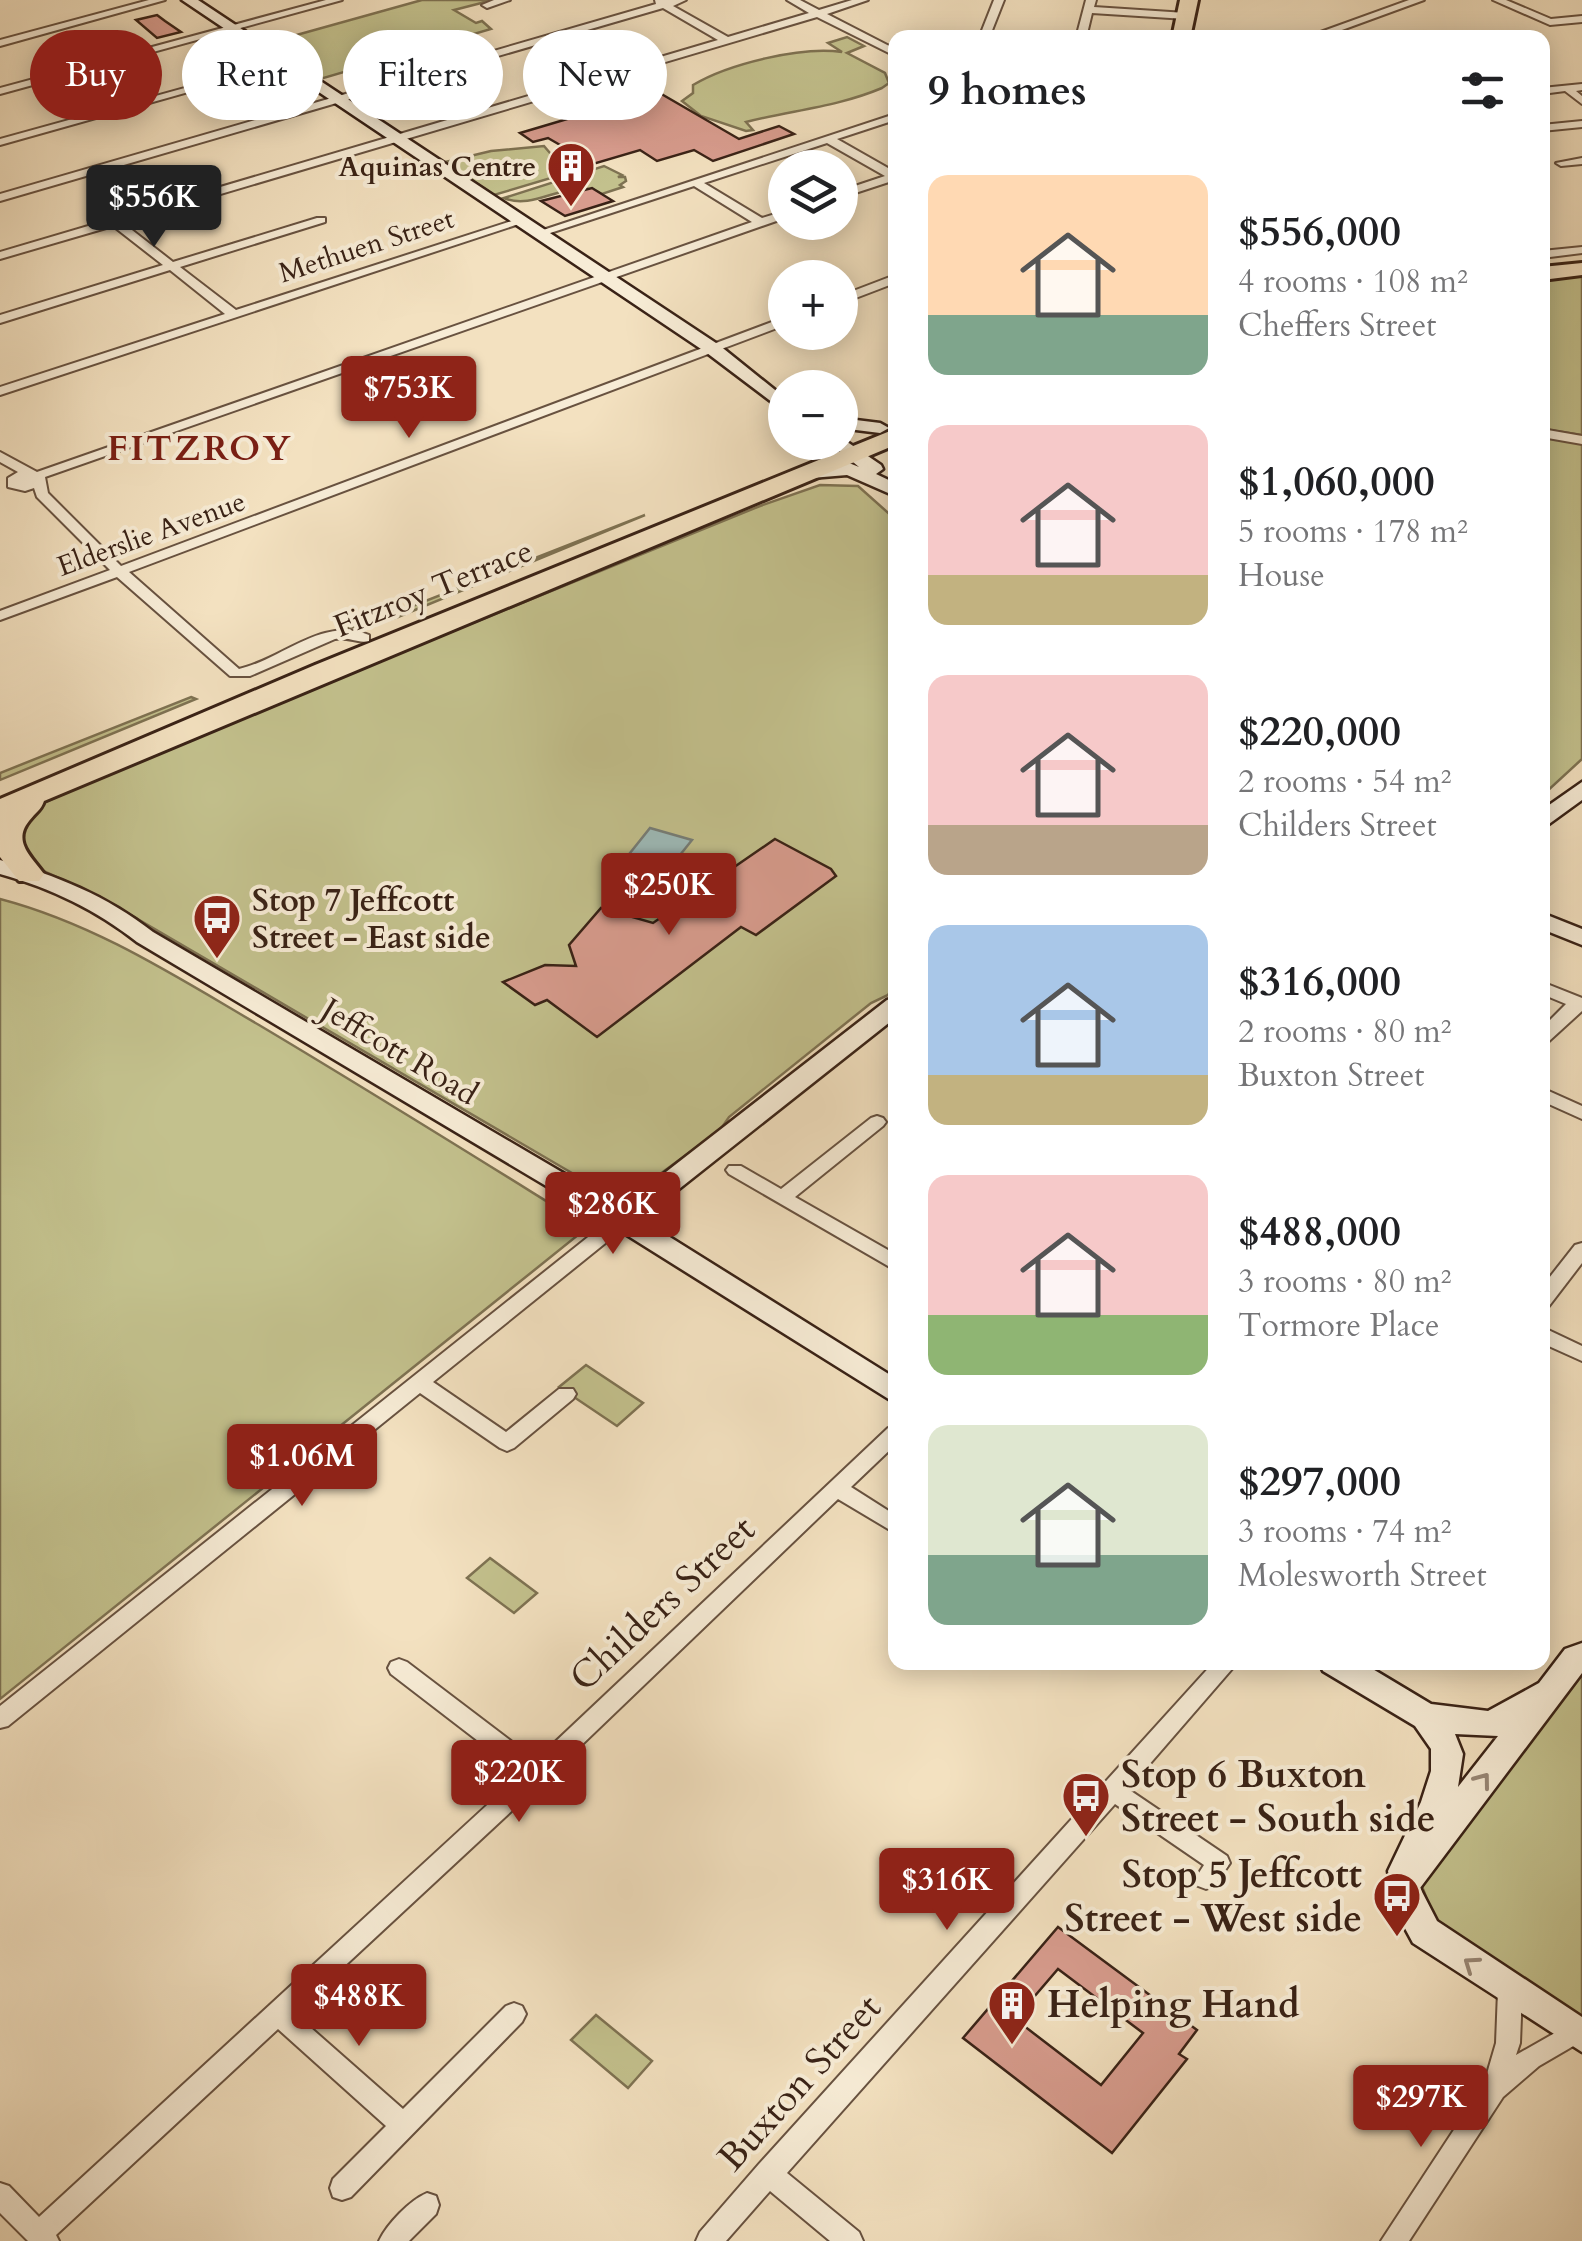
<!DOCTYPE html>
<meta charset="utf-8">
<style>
:root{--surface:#fff;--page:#f6f6f6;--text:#202124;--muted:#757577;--accent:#8f2418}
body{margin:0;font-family:Cardo,serif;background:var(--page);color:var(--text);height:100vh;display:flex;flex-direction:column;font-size:38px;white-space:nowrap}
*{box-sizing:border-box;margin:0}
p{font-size:32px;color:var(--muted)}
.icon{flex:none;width:55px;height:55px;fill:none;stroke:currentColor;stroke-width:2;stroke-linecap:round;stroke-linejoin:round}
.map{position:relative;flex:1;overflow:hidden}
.sheet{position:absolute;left:888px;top:30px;width:662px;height:1640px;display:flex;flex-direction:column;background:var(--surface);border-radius:20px;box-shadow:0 5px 25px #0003}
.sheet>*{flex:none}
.top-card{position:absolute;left:30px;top:30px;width:708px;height:90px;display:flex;gap:20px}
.controls{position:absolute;left:768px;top:150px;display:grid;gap:20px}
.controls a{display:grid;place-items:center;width:90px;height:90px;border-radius:50%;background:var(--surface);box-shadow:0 5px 25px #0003;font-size:50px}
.price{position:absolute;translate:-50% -85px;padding:0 22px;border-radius:10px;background:var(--accent);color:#fff;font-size:32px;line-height:65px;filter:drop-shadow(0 2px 5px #0008)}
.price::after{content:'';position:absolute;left:50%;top:60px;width:30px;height:22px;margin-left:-15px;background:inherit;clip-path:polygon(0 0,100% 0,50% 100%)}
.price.on{background:#222;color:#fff}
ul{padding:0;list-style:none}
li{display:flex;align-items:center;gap:30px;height:250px;padding:0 40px}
li span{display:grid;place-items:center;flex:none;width:280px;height:200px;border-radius:20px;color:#555}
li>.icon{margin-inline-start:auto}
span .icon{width:120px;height:120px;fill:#fffc;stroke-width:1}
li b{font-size:42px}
h2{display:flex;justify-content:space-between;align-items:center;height:120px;padding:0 40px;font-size:42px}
.chip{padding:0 35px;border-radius:45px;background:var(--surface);box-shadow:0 5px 25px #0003;font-size:35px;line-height:90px}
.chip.on{background:var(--accent);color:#fff}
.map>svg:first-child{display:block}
.green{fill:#c3c18d;stroke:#7e7252;stroke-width:2.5}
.water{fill:#9ebcba;stroke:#767e78;stroke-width:2.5}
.building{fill:#d89c8e;stroke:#392216;stroke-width:2.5;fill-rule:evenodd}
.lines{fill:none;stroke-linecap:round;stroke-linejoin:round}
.street-casing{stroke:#685240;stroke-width:4}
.secondary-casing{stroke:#392216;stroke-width:5}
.highway-casing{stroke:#392216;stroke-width:6}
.street{fill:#f7ecd6;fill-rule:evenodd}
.secondary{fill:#f7ecd6;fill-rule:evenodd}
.highway{fill:#f3e1c0;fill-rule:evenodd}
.oneway{stroke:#988776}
.labels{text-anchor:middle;stroke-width:8;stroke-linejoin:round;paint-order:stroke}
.far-poi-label{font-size:28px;font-weight:bold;fill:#392216;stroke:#f7ecd6;text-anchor:end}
.far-street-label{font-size:28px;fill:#392216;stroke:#f7ecd6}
.street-label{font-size:32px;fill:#392216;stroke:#f7ecd6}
.poi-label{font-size:32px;font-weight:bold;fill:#392216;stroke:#f7ecd6;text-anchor:start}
.far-district-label{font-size:35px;font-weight:bold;letter-spacing:2.5px;fill:#7a1f14;stroke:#f7ecd6}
.near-street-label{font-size:38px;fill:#392216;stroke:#f7ecd6}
.near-poi-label{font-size:38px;font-weight:bold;fill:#392216;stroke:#f7ecd6;text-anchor:start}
</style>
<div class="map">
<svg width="1582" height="2241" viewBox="0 0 1582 2241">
<rect width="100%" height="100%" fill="#f3e1c0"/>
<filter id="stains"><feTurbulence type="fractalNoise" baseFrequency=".002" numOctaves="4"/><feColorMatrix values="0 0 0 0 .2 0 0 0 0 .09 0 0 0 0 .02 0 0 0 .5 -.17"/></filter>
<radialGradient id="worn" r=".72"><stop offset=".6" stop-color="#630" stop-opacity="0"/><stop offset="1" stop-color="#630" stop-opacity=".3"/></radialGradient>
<g class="green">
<path d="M 422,0 L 493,0 L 454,10 L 476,23 L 482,21 L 491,29 L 310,82 L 257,46 Z"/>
<path d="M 847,37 L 864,46 L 847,53 L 885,73 L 889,83 L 882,88 C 837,107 793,110 746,122 L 753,130 L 746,131 L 701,116 L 682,101 L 693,93 L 693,85 C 728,64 801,46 842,52 L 828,43 Z"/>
<path d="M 544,146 L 561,166 L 582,165 L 581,169 L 494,195 L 445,162 L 491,151 Z"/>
<path d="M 604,166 L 622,175 L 618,177 L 625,177 L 626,181 L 620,185 L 623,187 L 602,194 C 571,175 536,212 504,198 Z"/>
<path d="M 1582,273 L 1582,435 L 1543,429 L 1542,277 Z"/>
<path d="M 1542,434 L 1582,440 L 1582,759 L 1543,795 Z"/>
<path d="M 820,485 L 858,486 L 895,519 L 895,984 L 888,995 L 871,1003 L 729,1117 L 720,1130 L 626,1199 L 613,1197 L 100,897 L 37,868 L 10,828 L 28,810 L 151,754 L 760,506 Z"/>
<path d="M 645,515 L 398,617 L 372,625 L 348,628 L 381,610 L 400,611 Z"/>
<path d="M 191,697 L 196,699 L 0,780 L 0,773 Z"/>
<path d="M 0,899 C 95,924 175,976 259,1025 C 370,1091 480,1160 588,1227 L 0,1699 Z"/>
<path d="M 586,1365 L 643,1403 L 617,1426 L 559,1387 Z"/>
<path d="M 490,1558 L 537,1593 L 514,1613 L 467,1578 Z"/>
<path d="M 1582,1663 L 1582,2023 L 1436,1922 L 1421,1884 Z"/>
<path d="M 596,2015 L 652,2061 L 628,2088 L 571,2040 Z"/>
</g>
<path class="water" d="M 650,828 L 692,840 L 664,875 L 622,863 Z"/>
<g class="building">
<path d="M 157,15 L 165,21 L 181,32 L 157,38 L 136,20 Z"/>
<path d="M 658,92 L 739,139 L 779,126 L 794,134 L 713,161 L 694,150 L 657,161 L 640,150 L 593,164 L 548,138 L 533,142 L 520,133 Z"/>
<path d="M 592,188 L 613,201 L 565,216 L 541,201 Z"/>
<path d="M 775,839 L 831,869 L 836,876 L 756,935 L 741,927 L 597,1037 L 547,1000 L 535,1005 L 503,982 L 545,965 L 576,966 L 569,945 L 601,908 L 653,923 Z"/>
<path d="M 1058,1927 L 1197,2030 L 1179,2054 L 1187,2059 L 1112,2153 L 963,2038 ZM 1058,1969 L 1143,2033 L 1101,2085 L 1015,2019 Z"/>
</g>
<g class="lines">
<g class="street-casing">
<g id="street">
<path d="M 149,0 L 165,0 L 0,46 L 0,40 Z"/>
<path d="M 326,0 L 342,0 L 0,94 L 0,88 Z"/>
<path d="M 494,0 L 510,0 L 487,8 L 482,5 Z"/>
<path d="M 655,0 L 686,0 L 673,6 L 728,37 L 809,13 L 787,0 L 800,0 L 819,10 L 852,0 L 868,0 L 827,14 L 895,49 L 895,56 L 817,17 L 123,223 L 173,262 L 317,218 L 325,218 L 325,222 L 180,267 L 236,310 L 515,220 L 525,222 L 0,395 L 0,387 L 225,314 L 170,270 L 0,323 L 0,315 L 163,265 L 113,226 L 0,259 L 0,252 L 718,40 L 663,8 L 0,201 L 0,194 L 656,4 Z"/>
<path d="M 994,0 L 1004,0 L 989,38 L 979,38 Z"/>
<path d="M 1086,0 L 1096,0 L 1094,7 L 1186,13 L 1191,16 L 1186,19 L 1092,13 L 1086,38 L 1076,38 Z"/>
<path d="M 1409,0 L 1424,0 L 1320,38 L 1304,38 Z"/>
<path d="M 1493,0 L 1506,0 L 1551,19 L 1582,16 L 1582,22 L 1550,25 Z"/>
<path d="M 279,62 L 288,64 L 0,145 L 0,139 Z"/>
<path d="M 1582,84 L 1582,90 L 1576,91 L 1582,96 L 1582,104 L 1565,91 L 1542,94 L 1542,88 Z"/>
<path d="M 895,114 L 895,120 L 837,139 L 895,172 L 895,180 L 840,198 L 840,191 L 885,176 L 827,143 L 704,183 L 762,218 L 785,211 L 785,218 L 45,477 L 48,493 L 121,566 L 785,317 L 785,325 L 129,572 L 239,669 C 283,659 322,616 369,635 L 369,641 C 358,644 348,636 335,639 L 250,676 L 230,676 L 117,577 L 0,620 L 0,611 L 110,570 L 37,497 L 34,488 L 25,491 L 8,487 L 8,478 L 18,472 L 0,462 L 0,452 L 37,472 L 752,222 L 694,186 L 541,236 L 531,234 Z"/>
<path d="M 1582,121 L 1582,127 L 1542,131 L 1542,125 Z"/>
<path d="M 1582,158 L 1582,164 L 1561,166 L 1556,163 Z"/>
<path d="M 1582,247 L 1582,253 L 1542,258 L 1542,251 Z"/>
<path d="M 895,275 L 895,283 L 840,304 L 840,296 Z"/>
<path d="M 1542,429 L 1582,436 L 1582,444 L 1542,437 Z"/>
<path d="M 1542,982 L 1582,998 L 1582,1011 L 1548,1042 L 1542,1044 L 1542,1028 L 1566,1004 L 1542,994 Z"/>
<path d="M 1542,1088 L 1582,1106 L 1582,1119 L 1542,1101 Z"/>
<path d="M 877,1116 L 883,1118 L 886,1122 L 883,1126 L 795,1197 L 895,1254 L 895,1270 L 729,1174 L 726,1170 L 729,1166 L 741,1166 L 781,1189 L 871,1118 Z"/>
<path d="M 623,1212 L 629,1214 L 632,1219 L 629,1224 L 433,1382 L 506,1432 L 559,1389 L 573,1389 L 576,1394 L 573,1399 L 514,1448 L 507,1451 L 500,1448 L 420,1393 L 8,1726 L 0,1728 L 0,1706 L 617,1214 Z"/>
<path d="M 1582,1243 L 1582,1263 L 1549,1306 L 1542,1308 L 1542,1287 L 1575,1245 Z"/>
<path d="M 1542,1327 L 1582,1346 L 1582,1361 L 1542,1343 Z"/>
<path d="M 895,1425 L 895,1445 L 851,1487 L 895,1515 L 895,1533 L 838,1499 L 545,1780 L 294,2013 L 403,2109 L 506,2006 L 514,2003 L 522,2006 L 526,2014 L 522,2022 L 351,2197 L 342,2200 L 333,2197 L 330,2188 L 333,2179 L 386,2126 L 278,2029 L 56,2235 L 59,2241 L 28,2241 L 0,2213 L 0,2183 L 9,2186 L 39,2217 L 521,1774 L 391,1674 L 388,1668 L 391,1662 L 399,1659 L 407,1662 L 536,1760 L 888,1428 Z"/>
<path d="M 1214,1662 L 1238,1662 L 1128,1789 L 1227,1856 L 1230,1863 L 1214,1886 L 1206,1889 L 1198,1886 L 1195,1879 L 1204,1865 L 1115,1804 L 787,2173 L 859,2232 L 863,2241 L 830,2241 L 770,2191 L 726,2241 L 696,2241 L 700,2232 L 759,2164 Z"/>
<path d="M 1510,1980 L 1518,1983 L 1522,1991 L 1520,2043 L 1516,2055 L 1576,2021 L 1582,2023 L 1582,2041 L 1539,2066 L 1503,2097 L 1409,2241 L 1381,2241 L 1484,2084 L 1496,2043 L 1498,1991 L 1502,1983 Z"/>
<path d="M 427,2193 L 436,2196 L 439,2205 L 436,2214 L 409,2241 L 379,2241 C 387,2224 410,2200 427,2193 Z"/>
</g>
</g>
<g class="secondary-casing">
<g id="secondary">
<path d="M 182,0 L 198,0 L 719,345 L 785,398 L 785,412 L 707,353 Z"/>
<path d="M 840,418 L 880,423 L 889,428 L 880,433 L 840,428 Z"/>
<path d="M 840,437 L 881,465 L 883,469 L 876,474 L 895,483 L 895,496 L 847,475 L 799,479 L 799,471 L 806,469 L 849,463 L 859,467 L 829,442 L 840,442 Z"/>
<path d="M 1582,782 L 1582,800 L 1542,829 L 1542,810 Z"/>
<path d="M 0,860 C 56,875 107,896 153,932 L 621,1207 L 887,1000 L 895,998 L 895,1018 L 641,1219 L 895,1378 L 895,1403 L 590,1212 L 137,942 C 96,910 51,888 0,874 Z"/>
<path d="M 1542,913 L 1582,929 L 1582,945 L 1542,929 Z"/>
<path d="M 1582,1643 L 1582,1673 L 1420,1888 L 1437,1921 L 1582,2017 L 1582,2052 L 1413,1943 L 1394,1908 L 1388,1871 L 1421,1802 L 1431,1771 L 1431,1749 L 1415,1726 L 1323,1671 L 1319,1662 L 1361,1662 L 1431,1704 L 1488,1711 L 1539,1683 L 1565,1649 ZM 1455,1734 L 1498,1736 L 1458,1787 L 1463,1754 Z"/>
</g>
</g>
<g class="highway-casing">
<g id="highway">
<path d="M 1180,0 L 1198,0 L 1190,38 L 1172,38 Z"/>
<path d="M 1582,263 L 1582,275 L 1542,280 L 1542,267 Z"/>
<path d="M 895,429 L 895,445 L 44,801 C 41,810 36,812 29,821 C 12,842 32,857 44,874 L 39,881 L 19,881 L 0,857 L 0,799 L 315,665 Z"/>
</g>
</g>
<use href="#street" class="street"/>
<use href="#secondary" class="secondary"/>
<use href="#highway" class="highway"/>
</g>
<defs><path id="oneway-chevron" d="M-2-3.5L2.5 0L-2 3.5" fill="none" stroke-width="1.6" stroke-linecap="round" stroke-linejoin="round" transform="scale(2.5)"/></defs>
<g class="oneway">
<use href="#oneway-chevron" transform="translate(1483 1780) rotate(-53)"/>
<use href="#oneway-chevron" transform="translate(1471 1964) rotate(-145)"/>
</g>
<defs>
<g id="building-pin" transform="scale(2.5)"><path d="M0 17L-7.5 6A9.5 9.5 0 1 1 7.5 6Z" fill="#8f2418" stroke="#f7ecd6"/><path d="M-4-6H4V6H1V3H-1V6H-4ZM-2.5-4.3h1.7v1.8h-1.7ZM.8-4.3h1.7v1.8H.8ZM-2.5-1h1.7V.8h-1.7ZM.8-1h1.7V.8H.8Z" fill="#fff"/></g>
<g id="bus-pin" transform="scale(2.5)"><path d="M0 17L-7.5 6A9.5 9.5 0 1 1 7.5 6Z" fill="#8f2418" stroke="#f7ecd6"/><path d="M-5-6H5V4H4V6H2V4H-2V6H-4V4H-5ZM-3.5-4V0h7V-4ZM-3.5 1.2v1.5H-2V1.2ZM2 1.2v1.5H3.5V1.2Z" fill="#fff"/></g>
</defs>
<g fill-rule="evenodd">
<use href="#building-pin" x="571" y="166"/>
<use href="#bus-pin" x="217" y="918"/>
<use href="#bus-pin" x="1086" y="1796"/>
<use href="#bus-pin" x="1397" y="1896"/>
<use href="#building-pin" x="1012" y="2004"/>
</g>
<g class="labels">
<g class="far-poi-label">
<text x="536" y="176">Aquinas Centre</text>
</g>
<g class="far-street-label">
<text transform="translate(366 245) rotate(-18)" y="10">Methuen Street</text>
<text transform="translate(151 533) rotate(-20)" y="10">Elderslie Avenue</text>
</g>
<g class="street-label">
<text transform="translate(433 588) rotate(-22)" y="11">Fitzroy Terrace</text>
<text transform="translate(400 1051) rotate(31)" y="11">Jeffcott Road</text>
</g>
<g class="poi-label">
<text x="252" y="911">Stop 7 Jeffcott<tspan x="252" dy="37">Street - East side</tspan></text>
</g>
<g class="far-district-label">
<text x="200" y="460">FITZROY</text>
</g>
<g class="near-street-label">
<text transform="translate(662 1603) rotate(-43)" y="13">Childers Street</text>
<text transform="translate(799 2082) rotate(-48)" y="13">Buxton Street</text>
</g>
<g class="near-poi-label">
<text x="1121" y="1787">Stop 6 Buxton<tspan x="1121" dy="44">Street - South side</tspan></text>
<text x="1362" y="1887" text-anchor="end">Stop 5 Jeffcott<tspan x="1362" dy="44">Street - West side</tspan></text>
<text x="1047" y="2017">Helping Hand</text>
</g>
</g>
<rect width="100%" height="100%" filter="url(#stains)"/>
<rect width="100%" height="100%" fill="url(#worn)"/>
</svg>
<div class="controls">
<a><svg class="icon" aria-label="layers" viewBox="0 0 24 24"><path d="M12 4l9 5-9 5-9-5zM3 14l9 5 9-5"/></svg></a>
<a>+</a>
<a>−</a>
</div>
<b class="price on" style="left:154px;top:250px">$556K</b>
<b class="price" style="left:409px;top:441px">$753K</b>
<b class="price" style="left:669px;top:938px">$250K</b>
<b class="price" style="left:613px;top:1257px">$286K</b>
<b class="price" style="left:302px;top:1509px">$1.06M</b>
<b class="price" style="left:519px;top:1825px">$220K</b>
<b class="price" style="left:947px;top:1933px">$316K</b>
<b class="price" style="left:359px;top:2049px">$488K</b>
<b class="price" style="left:1421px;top:2150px">$297K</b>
<div class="top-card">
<a class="chip on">Buy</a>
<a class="chip">Rent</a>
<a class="chip">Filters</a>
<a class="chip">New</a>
</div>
<section class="sheet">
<h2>9 homes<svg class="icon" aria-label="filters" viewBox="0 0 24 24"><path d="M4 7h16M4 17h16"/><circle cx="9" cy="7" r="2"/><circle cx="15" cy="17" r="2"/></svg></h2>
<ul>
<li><span style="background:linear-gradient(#ffd9b3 70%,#7fa58c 0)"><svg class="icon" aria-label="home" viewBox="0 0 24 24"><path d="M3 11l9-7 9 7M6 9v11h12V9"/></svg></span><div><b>$556,000</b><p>4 rooms · 108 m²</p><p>Cheffers Street</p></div></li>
<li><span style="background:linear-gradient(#f6c9c9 75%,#c2b280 0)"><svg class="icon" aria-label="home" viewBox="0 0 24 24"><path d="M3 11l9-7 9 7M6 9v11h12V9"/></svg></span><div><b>$1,060,000</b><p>5 rooms · 178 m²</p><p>House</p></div></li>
<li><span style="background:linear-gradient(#f6c9c9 75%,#b9a48a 0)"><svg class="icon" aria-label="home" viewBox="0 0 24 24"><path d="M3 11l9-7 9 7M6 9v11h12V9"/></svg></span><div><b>$220,000</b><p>2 rooms · 54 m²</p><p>Childers Street</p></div></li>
<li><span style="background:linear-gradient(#a9c7e8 75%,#c2b280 0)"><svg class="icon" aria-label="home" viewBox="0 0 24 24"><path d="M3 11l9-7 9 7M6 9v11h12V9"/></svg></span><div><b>$316,000</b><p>2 rooms · 80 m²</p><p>Buxton Street</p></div></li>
<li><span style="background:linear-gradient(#f6c9c9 70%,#8fb573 0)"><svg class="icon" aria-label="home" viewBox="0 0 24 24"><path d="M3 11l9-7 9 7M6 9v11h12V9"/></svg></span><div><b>$488,000</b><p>3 rooms · 80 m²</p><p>Tormore Place</p></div></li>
<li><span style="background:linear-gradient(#dfe7d0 65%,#7fa58c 0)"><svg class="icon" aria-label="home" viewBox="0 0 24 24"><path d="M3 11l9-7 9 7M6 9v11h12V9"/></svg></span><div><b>$297,000</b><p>3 rooms · 74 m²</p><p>Molesworth Street</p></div></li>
</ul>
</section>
</div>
